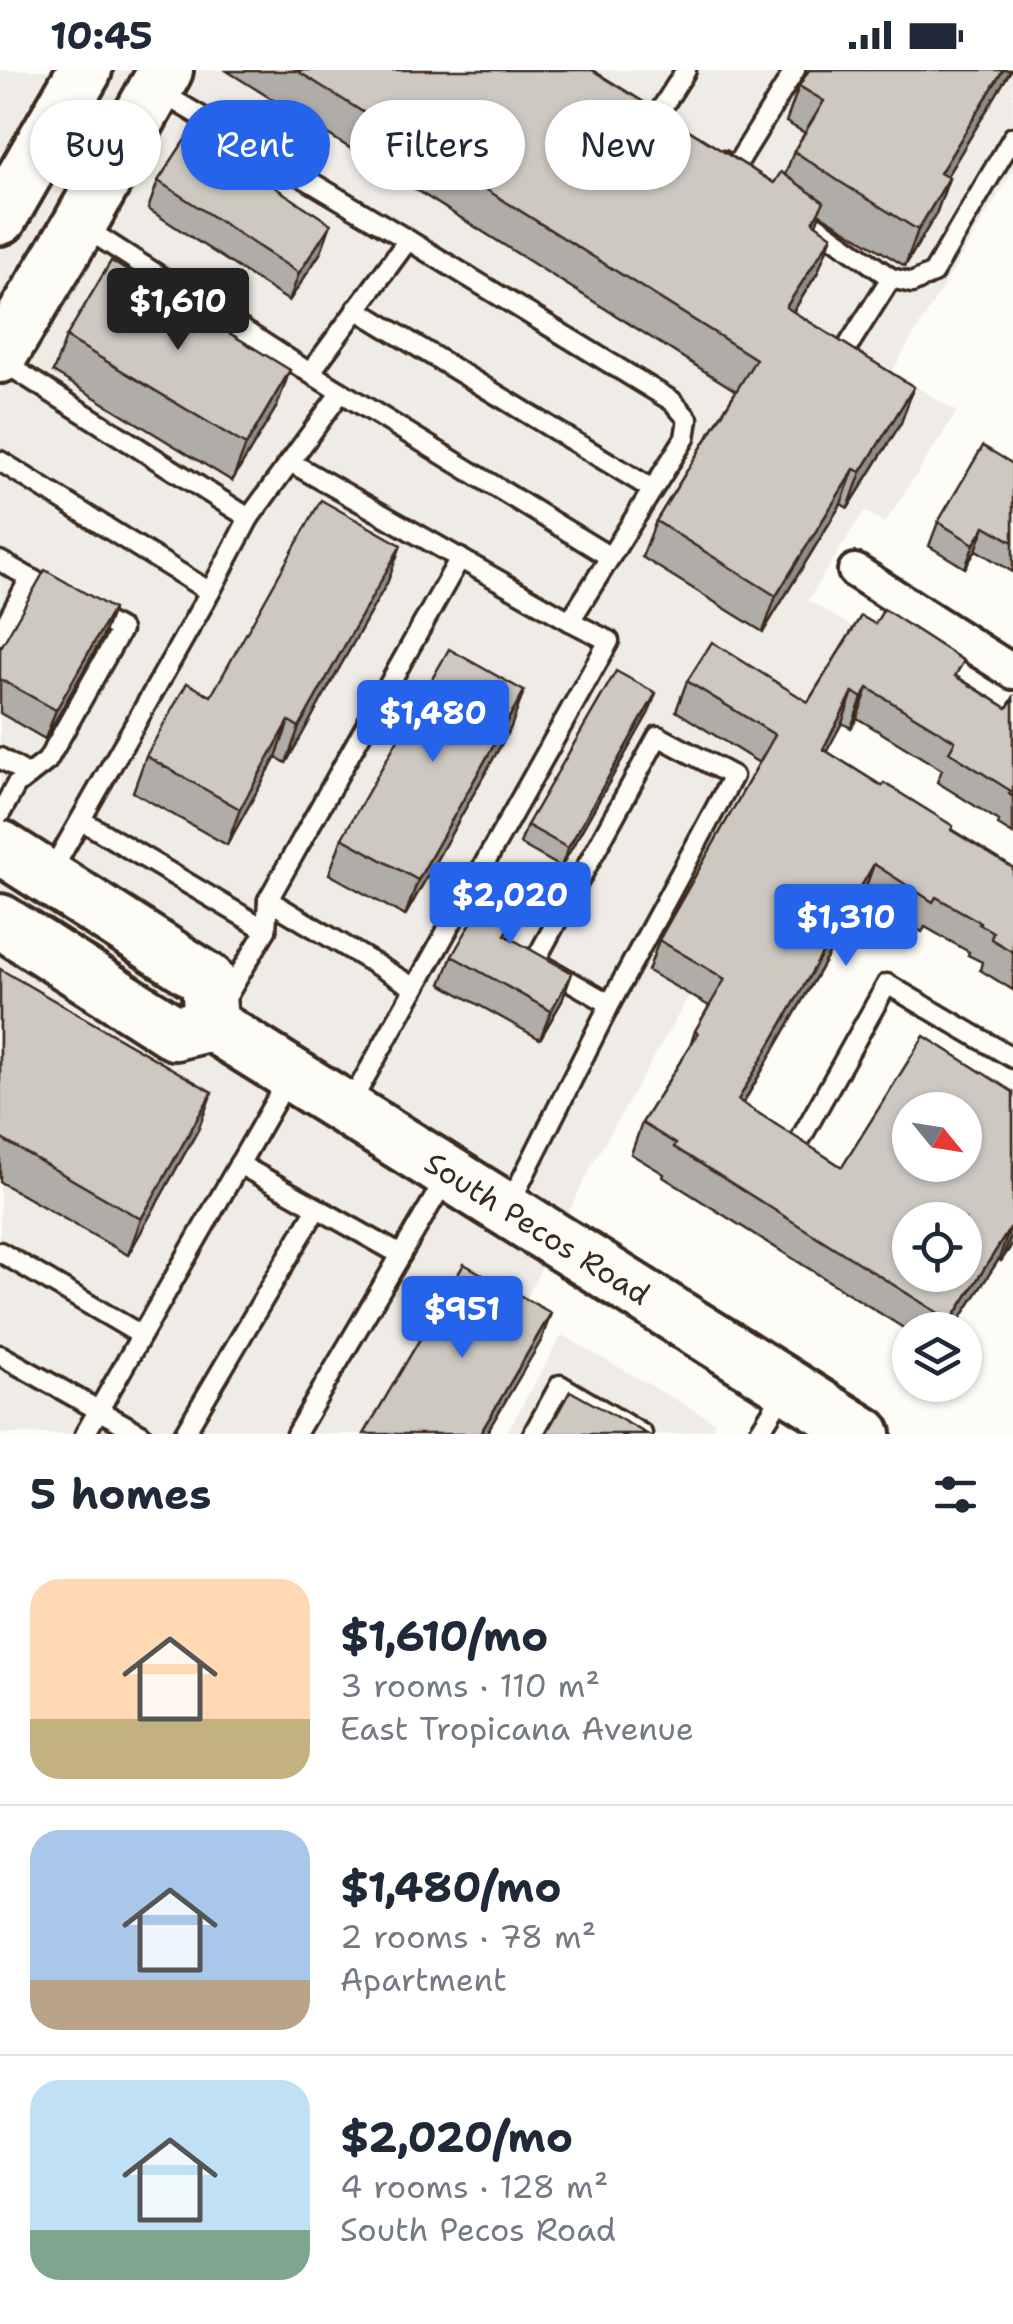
<!DOCTYPE html>
<meta charset="utf-8">
<style>
:root{--surface:#fff;--page:#f2f2f3;--text:#1f2937;--muted:#747a83;--line:#e0e1e3;--accent:#2563eb}
body{margin:0;font-family:"Shantell Sans",sans-serif;background:var(--page);color:var(--text);height:100vh;display:flex;flex-direction:column;font-size:38px;white-space:nowrap}
*{box-sizing:border-box;margin:0}
p{font-size:32px;color:var(--muted)}
.icon{flex:none;width:55px;height:55px;fill:none;stroke:currentColor;stroke-width:2;stroke-linecap:round;stroke-linejoin:round}
.map{position:relative;height:1364px;overflow:hidden}
.sheet{display:flex;flex-direction:column;background:var(--surface);flex:1}
.sheet>*{flex:none}
.top-card{position:absolute;left:30px;top:30px;width:955px;height:90px;display:flex;gap:20px}
.needle{width:65px;rotate:120deg}
.tools{position:absolute;left:892px;top:1022px;display:grid;gap:20px}
.tools a{display:grid;place-items:center;width:90px;height:90px;border-radius:50%;background:var(--surface);box-shadow:0 2px 8px #0004;font-size:50px}
.price{position:absolute;translate:-50% -85px;padding:0 22px;border-radius:10px;background:var(--accent);color:#fff;font-size:32px;line-height:65px;filter:drop-shadow(0 2px 5px #0008)}
.price::after{content:'';position:absolute;left:50%;top:60px;width:30px;height:22px;margin-left:-15px;background:inherit;clip-path:polygon(0 0,100% 0,50% 100%)}
.price.on{background:#222;color:#fff}
ul{padding:0;list-style:none}
li{display:flex;align-items:center;gap:30px;height:250px;padding:0 30px}
li+li{border-top:2px solid var(--line)}
li span{display:grid;place-items:center;flex:none;width:280px;height:200px;border-radius:30px;color:#555}
li>.icon{margin-inline-start:auto}
span .icon{width:120px;height:120px;fill:#fffc;stroke-width:1}
li b{font-size:42px}
h2{display:flex;justify-content:space-between;align-items:center;height:120px;padding:0 30px;font-size:42px}
.tag{padding:0 35px;border-radius:45px;background:var(--surface);box-shadow:0 2px 8px #0004;font-size:35px;line-height:90px}
.tag.on{background:var(--accent);color:#fff}
.status{display:flex;justify-content:space-between;align-items:center;height:70px;padding:0 50px;background:var(--surface);direction:ltr}
.status svg{height:28px;fill:currentColor}
.map>svg:first-child{display:block}
.built{fill:#efece7}
.lines{fill:none;stroke-linecap:round;stroke-linejoin:round}
.service-casing{stroke:#3b2a1e;stroke-width:25}
.minor-casing{stroke:#3b2a1e;stroke-width:40}
.primary-casing{stroke:#3b2a1e;stroke-width:60}
.service{stroke:#fdfcf7;stroke-width:18}
.minor{stroke:#fdfcf7;stroke-width:32}
.primary{stroke:#fdfcf7;stroke-width:52}
.wall{fill:#b0aca7;stroke:#3b2a1e;stroke-width:2.5}
.shaded-wall{fill:#908c88;stroke:#3b2a1e;stroke-width:2.5}
.building{fill:#cdc8c2;stroke:#3b2a1e;stroke-width:2.5;fill-rule:evenodd}
.labels{text-anchor:middle;stroke-width:10;stroke-linejoin:round;paint-order:stroke}
.street-label{font-size:30px;fill:#3b2a1e;stroke:#fdfcf7}
</style>
<div class="status"><b>10:45</b><svg viewBox="0 0 49 12"><path d="M0 12V9h3v3zM5 12V6h3v6zM10 12V3h3v9zM15 12V0h3v12zM26 1h20v11H26zM47 4h2v5h-2z"/></svg></div>
<div class="map">
<svg width="1013" height="1364" viewBox="0 0 1013 1364">
<rect width="100%" height="100%" fill="#fdfcf7"/>
<filter id="ink" filterUnits="userSpaceOnUse"><feTurbulence type="fractalNoise" baseFrequency=".01" numOctaves="2"/><feDisplacementMap in="SourceGraphic" scale="20" xChannelSelector="R" yChannelSelector="G"/><feConvolveMatrix kernelMatrix="1 2 1 2 8 2 1 2 1" color-interpolation-filters="sRGB"/></filter>
<g filter="url(#ink)">
<g class="built">
<path d="M 0,0 L 1013,0 L 1013,101 L 892,301 L 957,342 L 885,453 L 864,441 L 808,530 L 854,558 L 791,660 L 828,684 L 592,1095 L 460,1364 L 0,1364 Z"/>
<path d="M 562,1265 L 715,1352 L 709,1364 L 506,1364 Z"/>
</g>
<g class="lines">
<g class="service-casing">
<g id="service">
<path d="M 160,22 L 408,170 L 672,331 L 688,349 L 685,368 L 570,551 L 290,392"/>
<path d="M 655,49 L 686,0"/>
<path d="M 723,91 L 734,99 L 795,0"/>
<path d="M 813,153 L 891,208 L 841,287"/>
<path d="M 85,158 L 310,303 L 610,487"/>
<path d="M 891,208 L 912,213 L 933,203 L 1013,67"/>
<path d="M 356,239 L 652,419"/>
<path d="M 0,290 L 249,448"/>
<path d="M 310,303 L 408,170"/>
<path d="M 0,391 L 210,522"/>
<path d="M 0,491 L 56,523"/>
<path d="M 0,565 L 30,508"/>
<path d="M 0,688 L 29,705"/>
<path d="M 0,744 L 16,715 L 47,691 L 121,560 L 87,541"/>
<path d="M 81,750 L 266,860"/>
<path d="M 51,802 L 210,522 L 249,448 L 341,322"/>
<path d="M 268,830 L 415,918"/>
<path d="M 224,931 L 266,860 L 268,830 L 460,488"/>
<path d="M 350,1034 L 609,571 L 570,551"/>
<path d="M 801,1068 L 887,914 L 1013,988"/>
<path d="M 239,1094 L 401,1185"/>
<path d="M 509,1135 L 610,934 L 733,706 L 658,666 L 535,891 L 610,934"/>
<path d="M 0,1182 L 141,1265"/>
<path d="M 0,1285 L 141,1364"/>
<path d="M 85,1364 L 288,1009"/>
<path d="M 184,1364 L 317,1138"/>
<path d="M 296,1364 L 446,1108"/>
<path d="M 533,1364 L 560,1315 L 642,1364"/>
<path d="M 758,1364 L 785,1321"/>
</g>
</g>
<g class="minor-casing">
<path id="minor" d="M 855,501 L 1013,602"/>
</g>
<g class="primary-casing">
<g id="primary">
<path d="M 0,148 L 85,0"/>
<path d="M 0,286 L 80,154 L 166,0"/>
<path d="M 0,777 L 208,910 L 211,954"/>
<path id="s1" d="M 0,851 L 175,963 L 211,954 L 864,1364"/>
</g>
</g>
<use href="#service" class="service"/>
<use href="#minor" class="minor"/>
<use href="#primary" class="primary"/>
</g>
<g class="wall">
<path d="M 592,0 L 774,113 L 785,105 L 794,81 L 805,63 L 786,52 L 799,16 L 809,0 L 1011,0 L 946,107 L 949,108 L 936,144 L 905,196 L 820,144 L 816,154 L 818,202 L 793,242 L 901,353 L 848,438 L 841,434 L 763,562 L 642,487 L 656,451 L 736,321 L 227,1 Z"/>
<path d="M 158,111 L 321,182 L 289,231 L 148,139 Z"/>
<path d="M 66,267 L 277,336 L 232,411 L 53,302 Z"/>
<path d="M 1013,394 L 1013,502 L 976,480 L 965,498 L 929,476 L 938,452 Z"/>
<path d="M 388,511 L 286,693 L 276,687 L 227,775 L 133,722 L 146,686 L 211,626 Z"/>
<path d="M 861,546 L 1007,638 L 1013,628 L 1013,764 L 998,755 L 999,751 L 937,712 L 942,700 L 857,648 L 851,658 L 842,653 L 826,681 L 1013,798 L 1013,920 L 980,900 L 982,892 L 968,885 L 969,882 L 925,857 L 922,862 L 863,825 L 743,1034 L 842,1097 L 1013,1022 L 1013,1173 L 1001,1191 L 999,1189 L 953,1260 L 910,1260 L 910,1262 L 663,1107 L 664,1104 L 631,1084 L 642,1053 L 690,976 L 695,961 L 709,936 L 648,901 L 659,870 L 759,693 L 676,641 L 687,611 L 808,632 Z"/>
<path d="M 102,568 L 45,669 L 0,643 L 0,579 Z"/>
<path d="M 649,642 L 561,797 L 520,774 L 527,755 Z"/>
<path d="M 511,657 L 405,846 L 329,804 L 342,768 Z"/>
<path d="M 521,847 L 510,868 L 562,931 L 540,969 L 441,914 L 452,886 Z"/>
<path d="M 0,899 L 199,1058 L 128,1185 L 0,1112 Z"/>
</g>
<g class="shaded-wall">
<path d="M 1003,0 L 1011,0 L 927,139 L 940,103 Z"/>
<path d="M 949,108 L 936,144 L 905,196 L 918,160 Z"/>
<path d="M 331,154 L 321,182 L 289,231 L 299,203 Z"/>
<path d="M 832,166 L 818,202 L 773,273 L 786,237 Z"/>
<path d="M 290,300 L 277,336 L 232,411 L 246,375 Z"/>
<path d="M 914,317 L 901,353 L 848,438 L 861,402 Z"/>
<path d="M 854,399 L 841,434 L 763,562 L 776,526 Z"/>
<path d="M 985,456 L 976,480 L 965,498 L 974,474 Z"/>
<path d="M 401,475 L 388,511 L 286,693 L 299,657 Z"/>
<path d="M 113,539 L 102,568 L 45,669 L 56,640 Z"/>
<path d="M 868,618 L 857,648 L 851,658 L 862,628 Z"/>
<path d="M 524,621 L 511,657 L 405,846 L 418,810 Z"/>
<path d="M 853,622 L 842,653 L 812,709 L 823,679 Z"/>
<path d="M 656,623 L 649,642 L 561,797 L 568,778 Z"/>
<path d="M 289,651 L 276,687 L 227,775 L 240,739 Z"/>
<path d="M 874,794 L 863,825 L 727,1061 L 738,1030 Z"/>
<path d="M 532,819 L 521,847 L 495,893 L 505,865 Z"/>
<path d="M 572,903 L 562,931 L 540,969 L 551,941 Z"/>
<path d="M 212,1022 L 199,1058 L 128,1185 L 141,1149 Z"/>
<path d="M 1010,1158 L 999,1189 L 953,1260 L 948,1260 L 951,1251 Z"/>
<path d="M 1013,1160 L 1013,1173 L 1001,1191 Z"/>
<path d="M 551,1243 L 541,1271 L 486,1364 L 480,1364 Z"/>
</g>
<g class="building">
<path d="M 296,0 L 592,0 L 774,113 L 781,102 L 824,132 L 813,152 L 832,166 L 786,237 L 914,317 L 861,402 L 854,399 L 776,526 L 656,451 L 756,289 Z"/>
<path d="M 809,0 L 1003,0 L 940,103 L 949,108 L 918,160 L 837,110 L 794,81 L 824,31 L 799,16 Z"/>
<path d="M 190,62 L 331,154 L 299,203 L 158,111 Z"/>
<path d="M 111,191 L 290,300 L 246,375 L 66,267 Z"/>
<path d="M 983,376 L 1013,394 L 1013,472 L 985,456 L 974,474 L 938,452 Z"/>
<path d="M 321,430 L 401,475 L 299,657 L 289,651 L 240,739 L 146,686 L 187,613 L 211,626 Z"/>
<path d="M 45,500 L 113,539 L 56,640 L 0,609 L 0,579 Z"/>
<path d="M 884,539 L 964,591 L 955,606 L 1007,638 L 1013,628 L 1013,727 L 1009,724 L 1011,721 L 949,682 L 955,671 L 868,618 L 862,628 L 853,622 L 823,679 L 882,716 L 884,713 L 953,756 L 951,760 L 1013,798 L 1013,882 L 991,869 L 993,862 L 979,854 L 980,852 L 936,827 L 933,832 L 874,794 L 738,1030 L 842,1097 L 924,966 L 1013,1022 L 1013,1160 L 1010,1158 L 951,1251 L 674,1077 L 676,1074 L 642,1053 L 698,963 L 695,961 L 725,909 L 659,870 L 775,665 L 687,611 L 712,572 L 808,632 L 861,546 L 875,554 ZM 910,1040 L 965,1040 L 965,1095 L 910,1095 ZM 910,1150 L 965,1150 L 965,1205 L 910,1205 Z"/>
<path d="M 449,579 L 524,621 L 418,810 L 342,768 Z"/>
<path d="M 616,601 L 656,623 L 568,778 L 527,755 Z"/>
<path d="M 501,801 L 532,819 L 505,865 L 572,903 L 551,941 L 452,886 Z"/>
<path d="M 0,899 L 212,1022 L 141,1149 L 0,1068 Z"/>
<path d="M 464,1194 L 551,1243 L 480,1364 L 364,1364 Z"/>
<path d="M 570,1321 L 647,1364 L 546,1364 Z"/>
</g>
</g>
<g class="labels">
<g class="street-label">
<text dy="10" stroke="none"><textPath href="#s1" startOffset="630">South Pecos Road</textPath></text>
</g>
</g>
</svg>
<div class="tools">
<a><svg class="needle" viewBox="-14 -14 28 28"><path d="M0-13l5 13h-10z" fill="#e53935"/><path d="M0 13l5-13h-10z" fill="#747a83"/></svg></a>
<a><svg class="icon" aria-label="locate" viewBox="0 0 24 24"><circle cx="12" cy="12" r="6"/><path d="M12 2v4M12 18v4M2 12h4M18 12h4"/></svg></a>
<a><svg class="icon" aria-label="layers" viewBox="0 0 24 24"><path d="M12 4l9 5-9 5-9-5zM3 14l9 5 9-5"/></svg></a>
</div>
<b class="price on" style="left:178px;top:283px">$1,610</b>
<b class="price" style="left:433px;top:695px">$1,480</b>
<b class="price" style="left:510px;top:877px">$2,020</b>
<b class="price" style="left:846px;top:899px">$1,310</b>
<b class="price" style="left:462px;top:1291px">$951</b>
<div class="top-card">
<a class="tag">Buy</a>
<a class="tag on">Rent</a>
<a class="tag">Filters</a>
<a class="tag">New</a>
</div>
</div>
<section class="sheet">
<h2>5 homes<svg class="icon" aria-label="filters" viewBox="0 0 24 24"><path d="M4 7h16M4 17h16"/><circle cx="9" cy="7" r="2"/><circle cx="15" cy="17" r="2"/></svg></h2>
<ul>
<li><span style="background:linear-gradient(#ffd9b3 70%,#c2b280 0)"><svg class="icon" aria-label="home" viewBox="0 0 24 24"><path d="M3 11l9-7 9 7M6 9v11h12V9"/></svg></span><div><b>$1,610/mo</b><p>3 rooms · 110 m²</p><p>East Tropicana Avenue</p></div></li>
<li><span style="background:linear-gradient(#a9c7e8 75%,#b9a48a 0)"><svg class="icon" aria-label="home" viewBox="0 0 24 24"><path d="M3 11l9-7 9 7M6 9v11h12V9"/></svg></span><div><b>$1,480/mo</b><p>2 rooms · 78 m²</p><p>Apartment</p></div></li>
<li><span style="background:linear-gradient(#bfe0f5 75%,#7fa58c 0)"><svg class="icon" aria-label="home" viewBox="0 0 24 24"><path d="M3 11l9-7 9 7M6 9v11h12V9"/></svg></span><div><b>$2,020/mo</b><p>4 rooms · 128 m²</p><p>South Pecos Road</p></div></li>
</ul>
</section>
